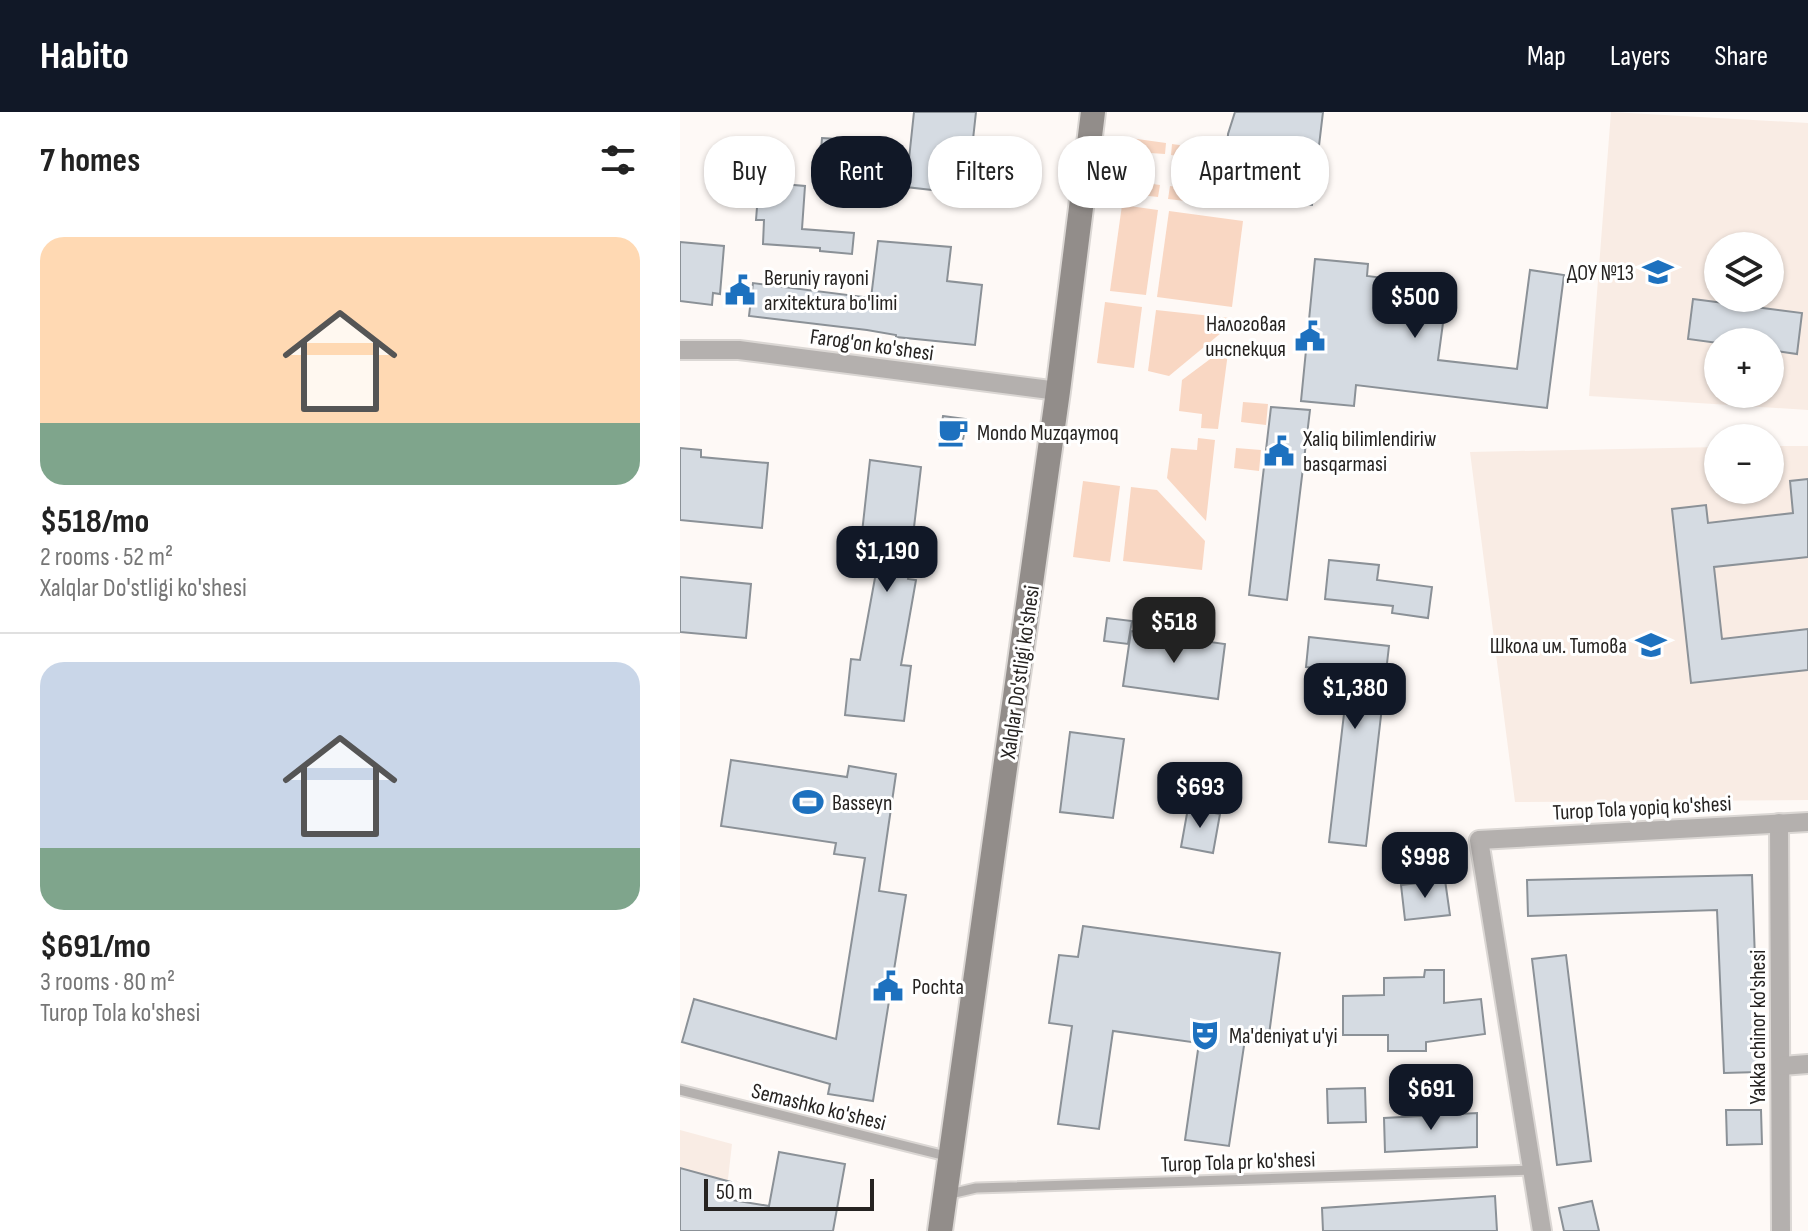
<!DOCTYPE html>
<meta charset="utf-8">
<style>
:root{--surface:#fff;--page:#f6f6f6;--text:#222;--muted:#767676;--line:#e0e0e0;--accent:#111827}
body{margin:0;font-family:"Sofia Sans Condensed",sans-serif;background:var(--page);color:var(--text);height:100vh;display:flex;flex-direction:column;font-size:30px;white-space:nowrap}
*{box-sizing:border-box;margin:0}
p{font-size:26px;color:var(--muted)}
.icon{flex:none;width:44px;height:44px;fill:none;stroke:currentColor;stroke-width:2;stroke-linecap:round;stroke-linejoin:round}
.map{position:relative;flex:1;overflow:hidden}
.panel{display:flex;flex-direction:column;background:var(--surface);width:680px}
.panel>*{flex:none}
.banner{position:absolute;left:24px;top:24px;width:760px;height:72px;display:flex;gap:16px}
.fabs{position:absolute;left:1024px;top:120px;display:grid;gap:16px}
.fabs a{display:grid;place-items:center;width:80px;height:80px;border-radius:50%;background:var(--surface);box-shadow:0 2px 6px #0004;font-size:40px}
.scale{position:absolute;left:24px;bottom:20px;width:170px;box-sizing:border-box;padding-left:8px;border:4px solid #262321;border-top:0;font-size:22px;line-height:28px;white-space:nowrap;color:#262321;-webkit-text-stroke:6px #fff;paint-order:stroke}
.price{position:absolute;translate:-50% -68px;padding:0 18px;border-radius:16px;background:var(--accent);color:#fff;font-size:26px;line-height:52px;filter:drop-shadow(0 2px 4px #0008)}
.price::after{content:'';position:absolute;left:50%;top:48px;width:24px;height:18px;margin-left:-12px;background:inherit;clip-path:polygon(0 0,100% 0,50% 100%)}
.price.selected{background:#222;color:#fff}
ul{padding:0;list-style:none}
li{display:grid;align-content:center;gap:16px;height:424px;padding:0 40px}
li+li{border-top:2px solid var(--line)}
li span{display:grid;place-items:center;height:248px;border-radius:24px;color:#555}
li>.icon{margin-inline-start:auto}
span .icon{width:144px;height:144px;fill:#fffc;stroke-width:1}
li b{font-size:34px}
h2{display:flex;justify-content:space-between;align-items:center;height:96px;padding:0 40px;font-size:34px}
.chip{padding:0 28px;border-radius:32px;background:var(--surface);box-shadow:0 2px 6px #0004;font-size:28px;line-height:72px}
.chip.selected{background:var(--accent);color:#fff}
header{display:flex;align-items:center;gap:48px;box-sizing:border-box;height:112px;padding:0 40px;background:var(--accent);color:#fff}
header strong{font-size:38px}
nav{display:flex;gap:44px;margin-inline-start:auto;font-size:28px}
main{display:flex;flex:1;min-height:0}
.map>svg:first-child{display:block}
.built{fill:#f9ece4;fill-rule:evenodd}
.green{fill:#f9d7c3}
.building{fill:#d5dbe2;stroke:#8b9197;stroke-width:2}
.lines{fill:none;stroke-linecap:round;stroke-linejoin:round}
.lane-casing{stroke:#dbd7d4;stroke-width:13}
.street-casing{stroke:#dbd7d4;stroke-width:22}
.secondary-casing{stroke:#dbd7d4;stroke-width:28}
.lane{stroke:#b4b0ae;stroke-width:9}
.street{stroke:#b4b0ae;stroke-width:18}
.secondary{stroke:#928d8a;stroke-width:24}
.labels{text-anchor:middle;stroke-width:6;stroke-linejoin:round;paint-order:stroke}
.poi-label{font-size:22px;fill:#262321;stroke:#fff;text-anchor:start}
.street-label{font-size:22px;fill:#262321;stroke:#fff}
</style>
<header>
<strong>Habito</strong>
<nav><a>Map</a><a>Layers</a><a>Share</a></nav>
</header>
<main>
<section class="panel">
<h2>7 homes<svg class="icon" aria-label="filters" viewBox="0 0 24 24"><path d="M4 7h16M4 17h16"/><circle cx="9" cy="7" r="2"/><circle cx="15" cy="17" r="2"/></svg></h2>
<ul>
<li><span style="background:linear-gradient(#ffd9b3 75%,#7fa58c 0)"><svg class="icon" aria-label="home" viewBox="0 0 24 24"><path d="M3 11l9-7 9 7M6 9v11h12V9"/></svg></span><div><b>$518/mo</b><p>2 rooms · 52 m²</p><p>Xalqlar Do'stligi ko'shesi</p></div></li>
<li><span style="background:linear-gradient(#c9d6e8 75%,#7fa58c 0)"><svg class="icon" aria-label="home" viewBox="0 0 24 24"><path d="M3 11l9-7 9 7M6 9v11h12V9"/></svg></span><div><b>$691/mo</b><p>3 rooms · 80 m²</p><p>Turop Tola ko'shesi</p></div></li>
</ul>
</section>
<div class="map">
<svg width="1128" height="1119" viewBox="0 0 1128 1119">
<rect width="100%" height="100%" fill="#fef9f6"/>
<g class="built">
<path d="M 931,0 L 1128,11 L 1128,298 L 909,284 ZM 1038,134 L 1090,134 L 1090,186 L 1038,186 ZM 1038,230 L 1090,230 L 1090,282 L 1038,282 Z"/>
<path d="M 1090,334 L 1128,334 L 1128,688 L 835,690 L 790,340 L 1038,335 L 1038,378 L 1090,378 Z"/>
<path d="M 0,1018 L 52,1032 L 42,1119 L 0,1119 Z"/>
</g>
<g class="green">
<path d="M 450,26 L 486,31 L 485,42 L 470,41 L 466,71 L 480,73 L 478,85 L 442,81 Z"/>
<path d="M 492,32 L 521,36 L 521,51 L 528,62 L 523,91 L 488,87 L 490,74 L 505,76 L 508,46 L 491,43 Z"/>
<path d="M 442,93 L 478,98 L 466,183 L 430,179 Z"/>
<path d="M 489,99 L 563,109 L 552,195 L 477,185 Z"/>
<path d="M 425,190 L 462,195 L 454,256 L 417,251 Z"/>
<path d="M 476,198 L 550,206 L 547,216 L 489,264 L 468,259 Z"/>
<path d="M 549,233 L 538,317 L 521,316 L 522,302 L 499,299 L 502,268 Z"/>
<path d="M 563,290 L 588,292 L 586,313 L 561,310 Z"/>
<path d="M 518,326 L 535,328 L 526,409 L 487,366 L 491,336 L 517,338 Z"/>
<path d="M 556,336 L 581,338 L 579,359 L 554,356 Z"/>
<path d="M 403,369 L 440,374 L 430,450 L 393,445 Z"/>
<path d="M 451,375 L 477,378 L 525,429 L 522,458 L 443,449 Z"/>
</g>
<g class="building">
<path d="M 234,0 L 296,0 L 287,82 L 226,75 Z"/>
<path d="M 555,0 L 643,0 L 632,93 L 552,84 L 555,61 L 547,39 L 548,22 Z"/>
<path d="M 142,26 L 188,29 L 186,66 L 139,63 Z"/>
<path d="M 79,70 L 125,74 L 122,117 L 174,121 L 172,142 L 140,139 L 140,136 L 83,132 L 84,108 L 76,108 Z"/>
<path d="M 198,129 L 271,135 L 267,169 L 302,173 L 295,233 L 216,225 L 216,223 L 187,218 L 69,204 L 73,171 L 191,186 Z"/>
<path d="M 0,130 L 44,134 L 40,182 L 33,181 L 32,193 L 0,189 Z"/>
<path d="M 635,147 L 688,152 L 687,164 L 768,174 L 758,248 L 837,257 L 850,158 L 884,163 L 867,296 L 676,273 L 674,294 L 621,289 Z"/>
<path d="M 1013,187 L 1122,201 L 1117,242 L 1090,238 L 1090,230 L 1038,231 L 1008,227 Z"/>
<path d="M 591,295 L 630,298 L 607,488 L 569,483 Z"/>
<path d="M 263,304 L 286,307 L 282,335 L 259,332 Z"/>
<path d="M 0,336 L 21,338 L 21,345 L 88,351 L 82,416 L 0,408 Z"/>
<path d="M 190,348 L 241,355 L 228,467 L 236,468 L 221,553 L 231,554 L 224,609 L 165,603 L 171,547 L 180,548 L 201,433 L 181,430 Z"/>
<path d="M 1128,367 L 1128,445 L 1034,455 L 1042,527 L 1128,517 L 1128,558 L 1011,571 L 992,397 L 1026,393 L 1028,411 L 1113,401 L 1110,369 Z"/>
<path d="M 649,448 L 699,453 L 697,468 L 752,475 L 748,506 L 712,501 L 713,494 L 645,487 Z"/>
<path d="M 0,465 L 71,472 L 66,526 L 0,520 Z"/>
<path d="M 427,506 L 452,509 L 448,532 L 424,529 Z"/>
<path d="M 451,519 L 545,532 L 538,587 L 443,574 Z"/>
<path d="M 629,525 L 709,534 L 686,734 L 649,730 L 669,559 L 626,555 Z"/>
<path d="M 390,620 L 444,627 L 433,706 L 380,700 Z"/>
<path d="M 51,648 L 167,665 L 169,654 L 216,662 L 199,779 L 226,783 L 193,989 L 148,982 L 150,972 L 2,930 L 14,887 L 156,927 L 185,746 L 154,742 L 156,731 L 41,714 Z"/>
<path d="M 508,696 L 540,702 L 533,741 L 501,735 Z"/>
<path d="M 1072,763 L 1079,960 L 1044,961 L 1037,798 L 848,804 L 847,768 Z"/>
<path d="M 765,768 L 770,803 L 725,808 L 721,773 Z"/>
<path d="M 403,814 L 600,841 L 588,930 L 565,927 L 549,1034 L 505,1028 L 519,931 L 433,919 L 419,1017 L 378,1012 L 392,914 L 369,911 L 379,843 L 398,845 Z"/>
<path d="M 886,843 L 911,1049 L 877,1053 L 852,847 Z"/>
<path d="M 745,858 L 764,858 L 764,891 L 801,887 L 805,922 L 746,930 L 746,939 L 708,939 L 708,923 L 663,923 L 663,884 L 704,883 L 704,866 L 744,865 Z"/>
<path d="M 685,976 L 686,1010 L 648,1011 L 647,977 Z"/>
<path d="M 1046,998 L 1081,998 L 1082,1032 L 1047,1033 Z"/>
<path d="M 797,1001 L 797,1035 L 705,1040 L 704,1006 Z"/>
<path d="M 99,1040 L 165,1052 L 153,1119 L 0,1119 L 0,1056 L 51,1070 L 46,1087 L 89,1094 Z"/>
<path d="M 815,1084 L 817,1119 L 643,1119 L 642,1096 Z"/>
<path d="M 912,1089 L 919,1119 L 884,1119 L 879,1096 Z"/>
</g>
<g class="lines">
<g class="lane-casing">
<g id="lane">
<path d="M 0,978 L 270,1045"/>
<path d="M 266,1083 L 296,1076 L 853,1058"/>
</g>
</g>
<g class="street-casing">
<g id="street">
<path d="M 0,238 L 59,238 L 378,279"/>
<path d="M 1099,711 L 1101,1119"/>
<path d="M 1102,954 L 1128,952"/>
<path d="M 862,1119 L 799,728 L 1128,710"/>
</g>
</g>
<g class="secondary-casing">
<path id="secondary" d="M 260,1119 L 378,279 L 413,0"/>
</g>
<use href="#lane" class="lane"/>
<use href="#street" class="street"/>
<use href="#secondary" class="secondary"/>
</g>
<defs>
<g id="school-bare" transform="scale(2.4)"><path d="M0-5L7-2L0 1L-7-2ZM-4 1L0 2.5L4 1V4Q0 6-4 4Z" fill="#1d71bf" stroke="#fff" stroke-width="2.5" paint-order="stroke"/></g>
<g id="civic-bare" transform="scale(2.4)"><path d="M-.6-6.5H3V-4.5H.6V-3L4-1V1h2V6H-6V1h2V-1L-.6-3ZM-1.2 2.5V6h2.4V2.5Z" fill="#1d71bf" stroke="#fff" stroke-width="2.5" paint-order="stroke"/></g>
<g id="cafe-bare" transform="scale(2.4)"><path d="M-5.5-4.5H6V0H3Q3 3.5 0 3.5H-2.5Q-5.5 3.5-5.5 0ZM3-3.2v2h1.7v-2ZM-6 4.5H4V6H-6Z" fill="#1d71bf" stroke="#fff" stroke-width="2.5" paint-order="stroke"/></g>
<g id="stadium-bare" transform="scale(2.4)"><path d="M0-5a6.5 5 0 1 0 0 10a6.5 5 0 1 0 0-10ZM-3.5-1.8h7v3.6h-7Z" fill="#1d71bf" stroke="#fff" stroke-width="2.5" paint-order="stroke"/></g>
<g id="theatre-bare" transform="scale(2.4)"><path d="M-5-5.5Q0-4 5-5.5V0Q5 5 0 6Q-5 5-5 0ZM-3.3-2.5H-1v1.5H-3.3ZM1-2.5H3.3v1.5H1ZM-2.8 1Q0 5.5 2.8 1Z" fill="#1d71bf" stroke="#fff" stroke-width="2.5" paint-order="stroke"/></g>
</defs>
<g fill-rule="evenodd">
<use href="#school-bare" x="978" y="160"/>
<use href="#civic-bare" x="60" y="178"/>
<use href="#civic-bare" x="630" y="224"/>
<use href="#cafe-bare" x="273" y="320"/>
<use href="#civic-bare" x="599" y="339"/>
<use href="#school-bare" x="971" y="533"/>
<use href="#stadium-bare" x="128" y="690"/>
<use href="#civic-bare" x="208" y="874"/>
<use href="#theatre-bare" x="525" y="923"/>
</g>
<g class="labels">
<g class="poi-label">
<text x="954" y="168" text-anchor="end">ДОУ №13</text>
<text x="84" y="173">Beruniy rayoni<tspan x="84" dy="25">arxitektura bo'limi</tspan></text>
<text x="606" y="219" text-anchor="end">Налоговая<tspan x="606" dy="25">инспекция</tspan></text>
<text x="297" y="328">Mondo Muzqaymoq</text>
<text x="623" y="334">Xaliq bilimlendiriw<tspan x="623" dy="25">basqarmasi</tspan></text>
<text x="947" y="541" text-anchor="end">Школа им. Титова</text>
<text x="152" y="698">Basseyn</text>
<text x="232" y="882">Pochta</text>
<text x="549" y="931">Ma'deniyat u'yi</text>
</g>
<g class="street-label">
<text transform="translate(192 232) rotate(8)" y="8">Farog'on ko'shesi</text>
<text transform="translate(339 560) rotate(-82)" y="8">Xalqlar Do'stligi ko'shesi</text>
<text transform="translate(962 695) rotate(-3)" y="8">Turop Tola yopiq ko'shesi</text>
<text transform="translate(1077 915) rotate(-90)" y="8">Yakka chinor ko'shesi</text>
<text transform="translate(139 994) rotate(14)" y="8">Semashko ko'shesi</text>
<text transform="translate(558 1049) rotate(-2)" y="8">Turop Tola pr ko'shesi</text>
</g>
</g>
</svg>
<div class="fabs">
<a><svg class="icon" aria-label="layers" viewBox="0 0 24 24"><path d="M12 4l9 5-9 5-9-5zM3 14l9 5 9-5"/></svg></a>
<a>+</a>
<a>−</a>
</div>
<div class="scale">50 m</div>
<b class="price" style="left:735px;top:228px">$500</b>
<b class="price" style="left:207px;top:482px">$1,190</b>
<b class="price selected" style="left:494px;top:553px">$518</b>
<b class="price" style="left:675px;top:619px">$1,380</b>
<b class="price" style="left:520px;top:718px">$693</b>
<b class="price" style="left:745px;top:788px">$998</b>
<b class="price" style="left:751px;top:1020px">$691</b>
<div class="banner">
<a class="chip">Buy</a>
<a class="chip selected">Rent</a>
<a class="chip">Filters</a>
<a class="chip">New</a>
<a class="chip">Apartment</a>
</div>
</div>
</main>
